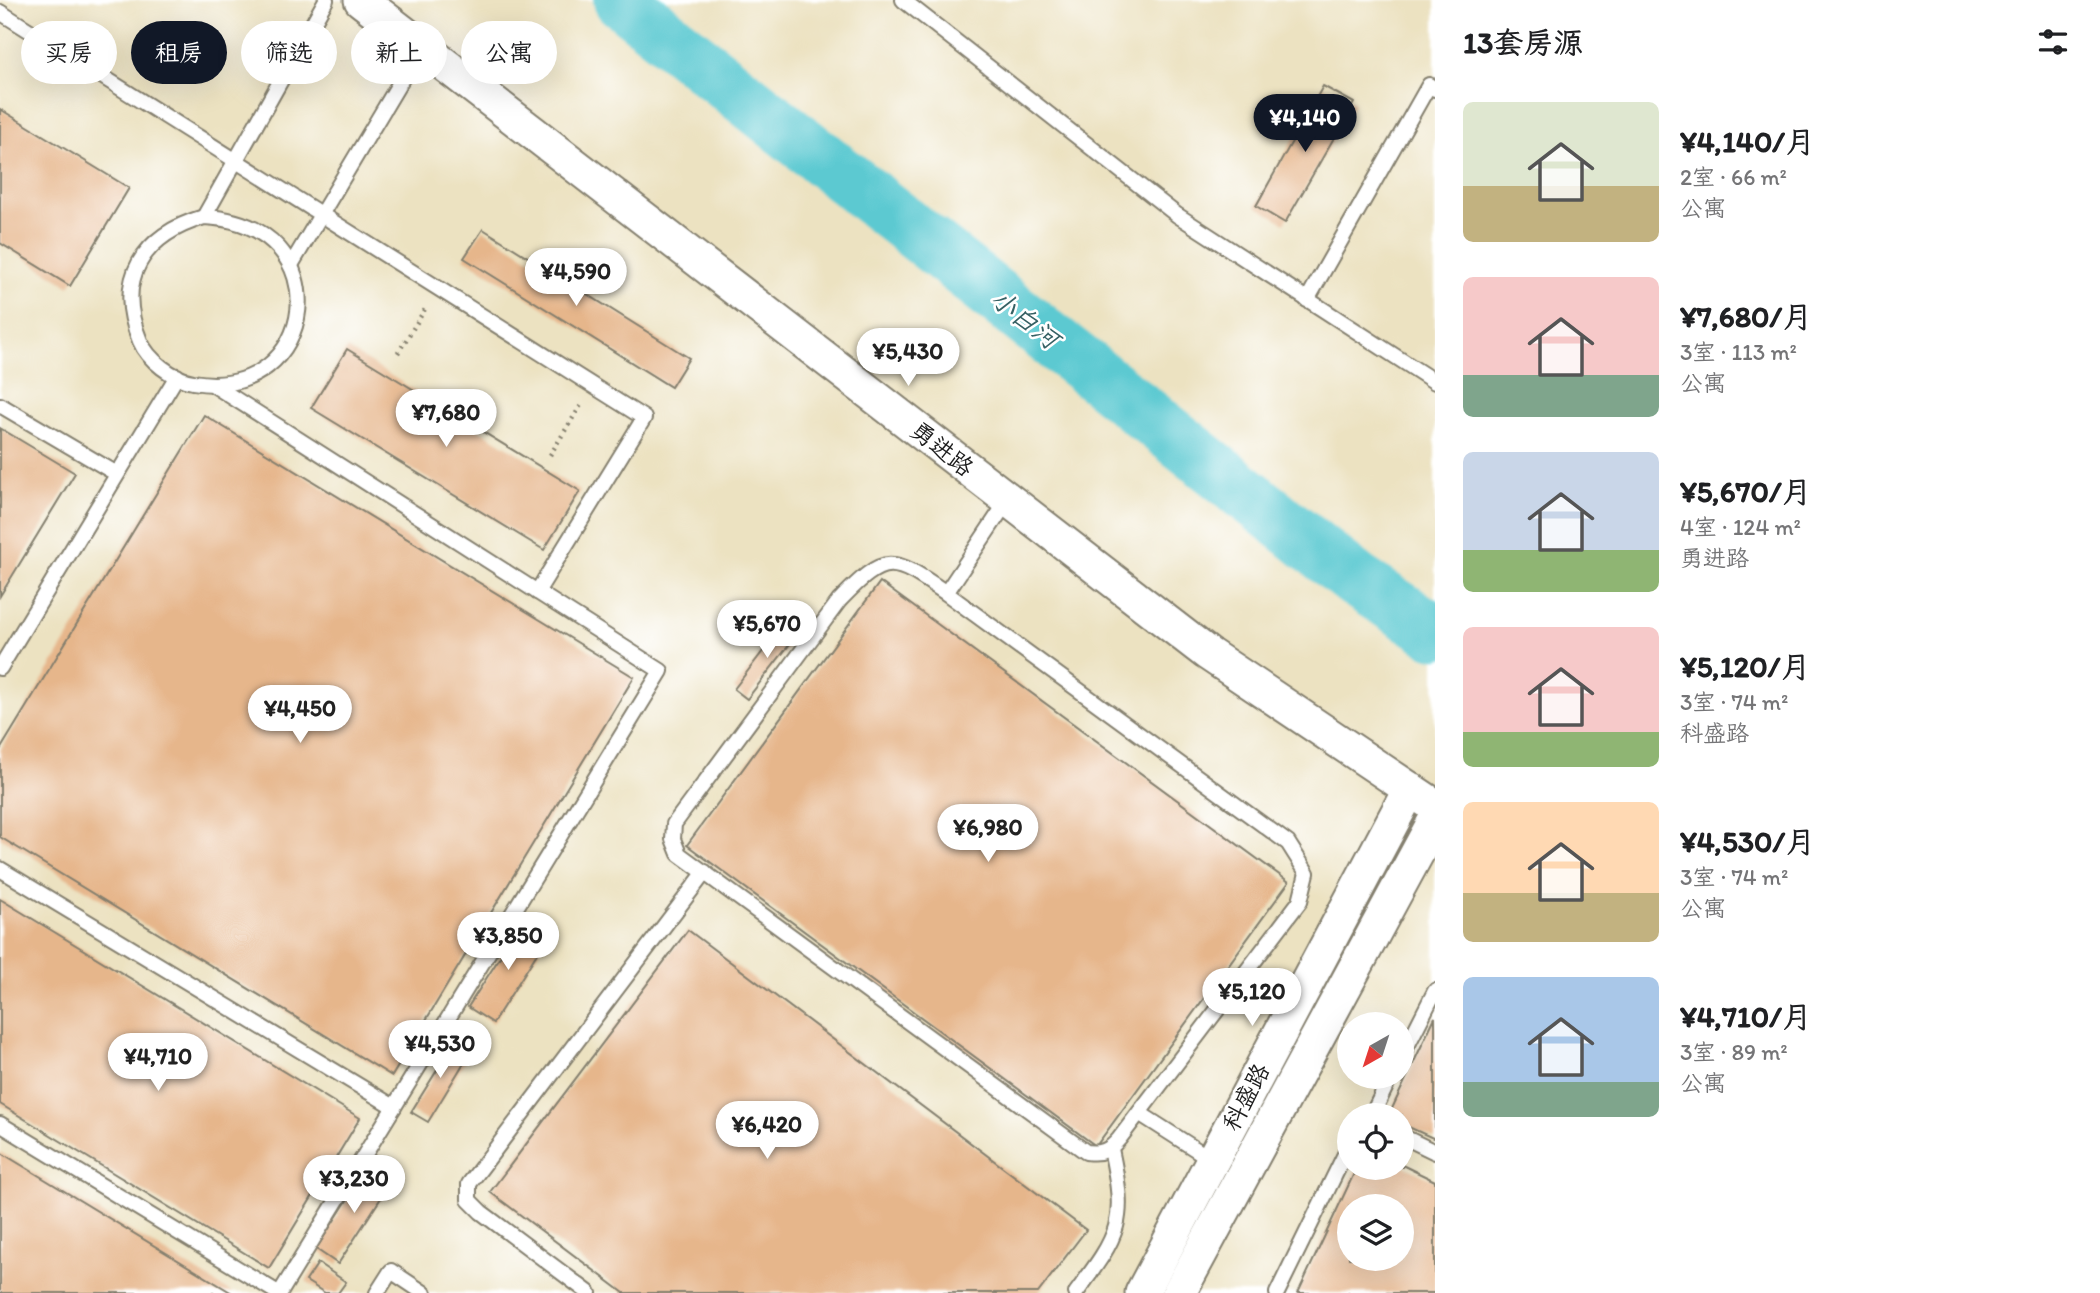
<!DOCTYPE html>
<html lang="zh">
<meta charset="utf-8">
<style>
:root{--surface:#fff;--page:#f6f6f6;--text:#202124;--muted:#757577;--accent:#111827}
body{margin:0;font-family:Itim,"LXGW WenKai TC",sans-serif;background:var(--page);color:var(--text);height:100vh;display:flex;flex-direction:column;font-size:26px;white-space:nowrap}
*{box-sizing:border-box;margin:0}
p{font-size:23px;color:var(--muted)}
.icon{flex:none;width:38px;height:38px;fill:none;stroke:currentColor;stroke-width:2;stroke-linecap:round;stroke-linejoin:round}
.map{position:relative;flex:1;overflow:hidden}
.drawer{display:flex;flex-direction:column;background:var(--surface);width:665px}
.drawer>*{flex:none}
.top-card{position:absolute;left:21px;top:21px;width:665px;height:63px;display:flex;gap:14px}
.needle{width:46px;rotate:219deg}
.buttons{position:absolute;left:1337px;top:1012px;display:grid;gap:14px}
.buttons a{display:grid;place-items:center;width:77px;height:77px;border-radius:50%;background:var(--surface);box-shadow:0 7px 28px #0002;font-size:35px}
.price{position:absolute;translate:-50% -60px;padding:0 16px;border-radius:24px;background:#fff;color:#222;font-size:23px;line-height:46px;filter:drop-shadow(0 2px 4px #0008)}
.price::after{content:'';position:absolute;left:50%;top:42px;width:21px;height:16px;margin-left:-10px;background:inherit;clip-path:polygon(0 0,100% 0,50% 100%)}
.price.active{background:var(--accent);color:#fff}
ul{padding:0;list-style:none}
li{display:flex;align-items:center;gap:21px;height:175px;padding:0 28px}
li span{display:grid;place-items:center;flex:none;width:196px;height:140px;border-radius:10px;color:#555}
li>.icon{margin-inline-start:auto}
span .icon{width:84px;height:84px;fill:#fffc;stroke-width:1}
li b{font-size:30px}
h2{display:flex;justify-content:space-between;align-items:center;height:84px;padding:0 28px;font-size:30px}
.pill{padding:0 24px;border-radius:32px;background:var(--surface);box-shadow:0 7px 28px #0002;font-size:24px;line-height:63px}
.pill.active{background:var(--accent);color:#fff}
main{display:flex;flex:1;min-height:0}
.map>svg:first-child{display:block}
.lines{fill:none;stroke-linecap:round;stroke-linejoin:round}
.river{stroke:#5cc9d1;stroke-width:56}
.building{fill:#e6b68b;fill-rule:evenodd}
.service-casing{stroke:#847f6e;stroke-width:18}
.tertiary-casing{stroke:#847f6e;stroke-width:37}
.path{stroke:#847f6e;stroke-width:4.5;stroke-dasharray:2 5;stroke-linecap:butt}
.service{stroke:#fff;stroke-width:14}
.tertiary{stroke:#fff;stroke-width:33}
.labels{text-anchor:middle;stroke-width:5;stroke-linejoin:round;paint-order:stroke}
.street-label{font-size:24px;fill:#1c1c1c;stroke:#fff}
.water-label{font-size:26px;font-style:italic;fill:#366164;stroke:#fff}
</style>
<main>
<div class="map">
<svg width="1435" height="1293" viewBox="0 0 1435 1293">
<rect width="100%" height="100%" fill="#fff"/>
<filter id="ink" filterUnits="userSpaceOnUse"><feTurbulence type="fractalNoise" baseFrequency=".0143" numOctaves="2"/><feDisplacementMap in="SourceGraphic" scale="14" xChannelSelector="R" yChannelSelector="G"/><feConvolveMatrix kernelMatrix="1 2 1 2 8 2 1 2 1" color-interpolation-filters="sRGB"/></filter>
<filter id="wash" filterUnits="userSpaceOnUse"><feTurbulence type="fractalNoise" baseFrequency=".00686" numOctaves="4" result="noise"/><feDisplacementMap in="SourceGraphic" scale="28" xChannelSelector="R" yChannelSelector="G"/><feGaussianBlur stdDeviation="1.57" result="paint"/><feColorMatrix in="noise" values="0 0 0 0 0 0 0 0 0 0 0 0 0 0 0 0 0 1.4 0 .05"/><feComposite in="paint" operator="in"/></filter>
<g filter="url(#wash)">
<rect width="100%" height="100%" fill="#ece2c1"/>
<g class="lines">
<path class="river" d="M 621,0 L 1357,581 L 1435,631"/>
</g>
<g id="blocks">
<g class="building">
<path d="M 1323,86 L 1354,103 L 1285,223 L 1256,206 Z"/>
<path d="M 0,109 L 129,188 L 70,286 L 0,243 Z"/>
<path d="M 483,229 L 689,358 L 671,387 L 464,258 Z"/>
<path d="M 347,349 L 580,491 L 544,550 L 311,408 Z"/>
<path d="M 204,415 L 634,677 L 392,1076 L 0,837 L 0,750 Z"/>
<path d="M 0,428 L 75,473 L 0,596 Z"/>
<path d="M 880,582 L 1289,882 L 1096,1146 L 687,845 Z"/>
<path d="M 786,621 L 800,631 L 747,699 L 734,689 Z"/>
<path d="M 0,899 L 360,1118 L 269,1268 L 0,1104 Z"/>
<path d="M 523,921 L 548,936 L 493,1023 L 468,1007 Z"/>
<path d="M 688,930 L 1086,1230 L 1038,1293 L 624,1293 L 490,1192 Z"/>
<path d="M 1435,1017 L 1435,1139 L 1402,1124 L 1402,1115 L 1389,1115 Z"/>
<path d="M 443,1040 L 468,1056 L 428,1122 L 411,1112 L 439,1067 L 430,1062 Z"/>
<path d="M 0,1152 L 232,1293 L 0,1293 Z"/>
<path d="M 1402,1165 L 1435,1181 L 1435,1293 L 1298,1293 L 1357,1167 L 1402,1167 ZM 1349,1206 L 1402,1206 L 1402,1258 L 1349,1258 Z"/>
<path d="M 369,1166 L 392,1181 L 338,1264 L 316,1249 Z"/>
<path d="M 318,1263 L 346,1282 L 338,1293 L 325,1293 L 306,1281 Z"/>
</g>
</g>
</g>
<g filter="url(#ink)">
<use href="#blocks" fill-opacity="0" stroke="#847f6e" stroke-width="2"/>
<g class="lines">
<g class="service-casing">
<g id="service">
<path d="M 903,0 L 1177,215 L 1435,382"/>
<path d="M 0,12 L 644,418 L 537,592"/>
<path d="M 204,217 C 344,223 319,404 193,382 C 173,379 148,360 140,341 C 114,279 143,235 204,217 L 326,0"/>
<path d="M 291,265 L 421,47"/>
<path d="M 1307,300 L 1429,85 L 1435,89"/>
<path d="M 215,386 L 661,671 L 280,1293"/>
<path d="M 0,405 L 117,474"/>
<path d="M 946,593 L 1288,843 L 1307,873 L 1300,901 L 1119,1139 C 1109,1151 1101,1154 1086,1152 L 679,854 L 673,839 L 674,824 L 839,601 C 886,552 892,556 946,593 L 1008,500"/>
<path d="M 0,668 L 177,376"/>
<path d="M 0,869 L 394,1107"/>
<path d="M 1402,1056 L 1435,991"/>
<path d="M 1139,1113 L 1214,1161"/>
<path d="M 1372,1115 L 1391,1076"/>
<path d="M 0,1124 L 278,1293"/>
<path d="M 1402,1136 L 1435,1152"/>
<path d="M 377,1293 L 391,1271 L 424,1293"/>
<path d="M 589,1293 L 481,1212 L 469,1200 L 469,1184 L 705,872"/>
<path d="M 1076,1293 C 1120,1233 1127,1223 1111,1149"/>
<path d="M 1277,1293 L 1349,1146"/>
</g>
</g>
<g class="tertiary-casing">
<g id="tertiary">
<path d="M 361,0 L 1207,653 L 1435,806"/>
<path d="M 1142,1293 L 1410,789"/>
<path d="M 1179,1293 L 1435,820"/>
</g>
</g>
<g class="path">
<path d="M 398,353 L 427,306"/>
<path d="M 550,455 L 581,405"/>
</g>
<use href="#service" class="service"/>
<use href="#tertiary" class="tertiary"/>
</g>
</g>
<g class="labels">
<g class="street-label">
<text transform="translate(942 449) rotate(38)" y="8">勇进路</text>
<text transform="translate(1246 1097) rotate(-62)" y="8">科盛路</text>
</g>
<g class="water-label">
<text transform="translate(1025 319) rotate(38)" y="9">小白河</text>
</g>
</g>
</svg>
<div class="buttons">
<a><svg class="needle" viewBox="-14 -14 28 28"><path d="M0-13l5 13h-10z" fill="#e53935"/><path d="M0 13l5-13h-10z" fill="#757577"/></svg></a>
<a><svg class="icon" aria-label="locate" viewBox="0 0 24 24"><circle cx="12" cy="12" r="6"/><path d="M12 2v4M12 18v4M2 12h4M18 12h4"/></svg></a>
<a><svg class="icon" aria-label="layers" viewBox="0 0 24 24"><path d="M12 4l9 5-9 5-9-5zM3 14l9 5 9-5"/></svg></a>
</div>
<b class="price active" style="left:1305px;top:154px">¥4,140</b>
<b class="price" style="left:576px;top:308px">¥4,590</b>
<b class="price" style="left:908px;top:388px">¥5,430</b>
<b class="price" style="left:446px;top:449px">¥7,680</b>
<b class="price" style="left:767px;top:660px">¥5,670</b>
<b class="price" style="left:300px;top:745px">¥4,450</b>
<b class="price" style="left:988px;top:864px">¥6,980</b>
<b class="price" style="left:508px;top:972px">¥3,850</b>
<b class="price" style="left:1252px;top:1028px">¥5,120</b>
<b class="price" style="left:440px;top:1080px">¥4,530</b>
<b class="price" style="left:158px;top:1093px">¥4,710</b>
<b class="price" style="left:767px;top:1161px">¥6,420</b>
<b class="price" style="left:354px;top:1215px">¥3,230</b>
<div class="top-card">
<a class="pill">买房</a>
<a class="pill active">租房</a>
<a class="pill">筛选</a>
<a class="pill">新上</a>
<a class="pill">公寓</a>
</div>
</div>
<section class="drawer">
<h2>13套房源<svg class="icon" aria-label="filters" viewBox="0 0 24 24"><path d="M4 7h16M4 17h16"/><circle cx="9" cy="7" r="2"/><circle cx="15" cy="17" r="2"/></svg></h2>
<ul>
<li><span style="background:linear-gradient(#dfe7d0 60%,#c2b280 0)"><svg class="icon" aria-label="home" viewBox="0 0 24 24"><path d="M3 11l9-7 9 7M6 9v11h12V9"/></svg></span><div><b>¥4,140/月</b><p>2室 · 66 m²</p><p>公寓</p></div></li>
<li><span style="background:linear-gradient(#f6c9c9 70%,#7fa58c 0)"><svg class="icon" aria-label="home" viewBox="0 0 24 24"><path d="M3 11l9-7 9 7M6 9v11h12V9"/></svg></span><div><b>¥7,680/月</b><p>3室 · 113 m²</p><p>公寓</p></div></li>
<li><span style="background:linear-gradient(#c9d6e8 70%,#8fb573 0)"><svg class="icon" aria-label="home" viewBox="0 0 24 24"><path d="M3 11l9-7 9 7M6 9v11h12V9"/></svg></span><div><b>¥5,670/月</b><p>4室 · 124 m²</p><p>勇进路</p></div></li>
<li><span style="background:linear-gradient(#f6c9c9 75%,#8fb573 0)"><svg class="icon" aria-label="home" viewBox="0 0 24 24"><path d="M3 11l9-7 9 7M6 9v11h12V9"/></svg></span><div><b>¥5,120/月</b><p>3室 · 74 m²</p><p>科盛路</p></div></li>
<li><span style="background:linear-gradient(#ffd9b3 65%,#c2b280 0)"><svg class="icon" aria-label="home" viewBox="0 0 24 24"><path d="M3 11l9-7 9 7M6 9v11h12V9"/></svg></span><div><b>¥4,530/月</b><p>3室 · 74 m²</p><p>公寓</p></div></li>
<li><span style="background:linear-gradient(#a9c7e8 75%,#7fa58c 0)"><svg class="icon" aria-label="home" viewBox="0 0 24 24"><path d="M3 11l9-7 9 7M6 9v11h12V9"/></svg></span><div><b>¥4,710/月</b><p>3室 · 89 m²</p><p>公寓</p></div></li>
</ul>
</section>
</main>
